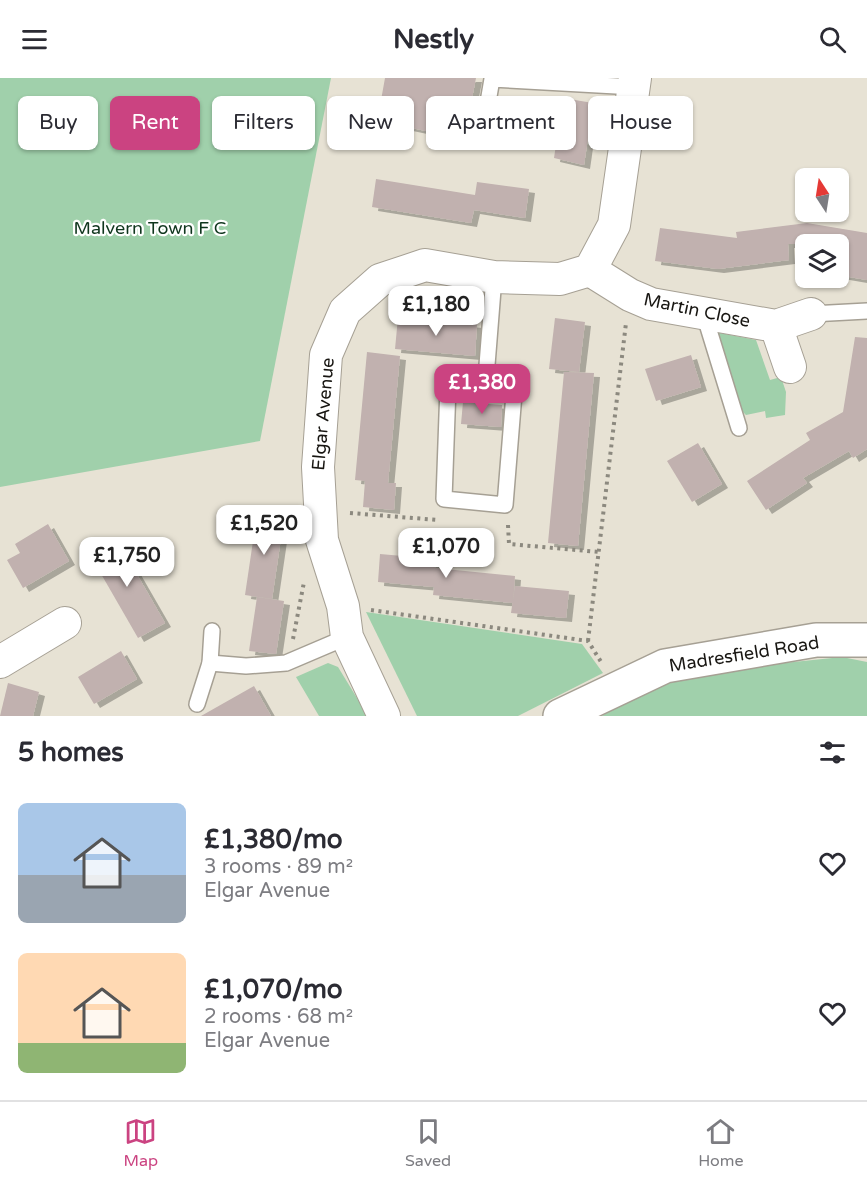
<!DOCTYPE html>
<meta charset="utf-8">
<style>
:root{--surface:#fff;--page:#f7f7f7;--text:#2b2b33;--muted:#7c7c81;--line:#e1e1e2;--accent:#cb4381}
body{margin:0;font-family:"Varela Round",sans-serif;background:var(--page);color:var(--text);height:100vh;display:flex;flex-direction:column;font-size:22px;white-space:nowrap}
*{box-sizing:border-box;margin:0}
p{font-size:20px;color:var(--muted)}
.icon{flex:none;width:33px;height:33px;fill:none;stroke:currentColor;stroke-width:2;stroke-linecap:round;stroke-linejoin:round}
.map{position:relative;height:638px;overflow:hidden}
.sheet{display:flex;flex-direction:column;background:var(--surface);flex:1}
.sheet>*{flex:none}
.hud{position:absolute;left:18px;top:18px;width:831px;height:54px;display:flex;gap:12px}
.needle{width:39px;rotate:348deg}
.buttons{position:absolute;left:795px;top:90px;display:grid;gap:12px}
.buttons a{display:grid;place-items:center;width:54px;height:54px;border-radius:9px;background:var(--surface);box-shadow:0 2px 4px #0004;font-size:30px}
.price{position:absolute;translate:-50% -51px;padding:0 14px;border-radius:12px;background:#fff;color:#222;font-size:20px;line-height:39px;filter:drop-shadow(0 2px 3px #0008)}
.price::after{content:'';position:absolute;left:50%;top:36px;width:18px;height:14px;margin-left:-9px;background:inherit;clip-path:polygon(0 0,100% 0,50% 100%)}
.price.active{background:var(--accent);color:#fff}
ul{padding:0;list-style:none}
li{display:flex;align-items:center;gap:18px;height:150px;padding:0 18px}
li span{display:grid;place-items:center;flex:none;width:168px;height:120px;border-radius:9px;color:#555}
li>.icon{margin-inline-start:auto}
span .icon{width:72px;height:72px;fill:#fffc;stroke-width:1}
li b{font-size:26px}
h2{display:flex;justify-content:space-between;align-items:center;height:72px;padding:0 18px;font-size:26px}
.pill{padding:0 21px;border-radius:9px;background:var(--surface);box-shadow:0 2px 4px #0004;font-size:21px;line-height:54px}
.pill.active{background:var(--accent);color:#fff}
header{display:flex;justify-content:space-between;align-items:center;height:78px;padding:0 18px;background:var(--surface);font-size:27px;font-weight:700}
.tabs{display:flex;justify-content:space-around;align-items:center;height:84px;border-top:2px solid var(--line);background:var(--surface);font-size:16px;color:var(--muted)}
.tabs a{display:grid;justify-items:center;gap:3px}
.tabs .active{color:var(--accent)}
.map>svg:first-child{display:block}
.green{fill:#a0d0ab}
.building{fill:#c1b1af;filter:url(#shadow)}
.lines{fill:none;stroke-linecap:round;stroke-linejoin:round}
.service-casing{stroke:#a6a094;stroke-width:18}
.minor-casing{stroke:#a6a094;stroke-width:34}
.tertiary-casing{stroke:#a6a094;stroke-width:36}
.path{stroke:#8c897f;stroke-width:4;stroke-dasharray:3 4.5;stroke-linecap:butt}
.service{stroke:#fff;stroke-width:15}
.minor{stroke:#fff;stroke-width:32}
.tertiary{stroke:#fff;stroke-width:33}
.labels{text-anchor:middle;stroke-width:4.5;stroke-linejoin:round;paint-order:stroke}
.park-label{font-size:18px;fill:#0f361d;stroke:#fff}
.street-label{font-size:18px;fill:#181612;stroke:#fff}
</style>
<header><svg class="icon" aria-label="menu" viewBox="0 0 24 24"><path d="M4 6h16M4 12h16M4 18h16"/></svg>Nestly<svg class="icon" aria-label="search" viewBox="0 0 24 24"><circle cx="10" cy="10" r="6"/><path d="M15 15l6 6"/></svg></header>
<div class="map">
<svg width="867" height="638" viewBox="0 0 867 638">
<defs>
<filter id="shadow"><feDropShadow dx="6" dy="4" stdDeviation="0" flood-color="#0004"/></filter>
</defs>
<rect width="100%" height="100%" fill="#e7e2d4"/>
<g class="green">
<path d="M 0,0 L 331,0 L 260,363 L 0,409 Z"/>
<path d="M 715,254 L 756,262 L 770,302 L 781,299 L 786,314 L 785,337 L 766,340 L 765,333 L 746,337 L 737,328 Z"/>
<path d="M 366,534 L 582,566 L 603,595 L 518,638 L 417,638 Z"/>
<path d="M 842,579 L 867,584 L 867,638 L 602,638 L 669,597 Z"/>
<path d="M 328,585 L 338,589 L 368,638 L 319,638 L 296,599 Z"/>
</g>
<g class="building">
<path d="M 385,0 L 476,0 L 464,61 L 407,49 L 406,54 L 376,50 Z"/>
<path d="M 563,20 L 593,25 L 584,87 L 554,80 Z"/>
<path d="M 376,101 L 475,117 L 477,104 L 529,111 L 525,140 L 474,132 L 471,145 L 372,129 Z"/>
<path d="M 807,145 L 867,155 L 867,202 L 838,197 L 838,166 L 788,166 L 789,182 L 718,191 L 655,183 L 660,150 L 737,160 L 736,154 Z"/>
<path d="M 398,239 L 477,246 L 475,278 L 395,271 Z"/>
<path d="M 555,240 L 585,244 L 579,294 L 549,291 Z"/>
<path d="M 855,259 L 867,260 L 867,371 L 853,380 L 849,373 L 803,400 L 807,405 L 766,432 L 747,403 L 810,362 L 806,355 L 843,334 Z"/>
<path d="M 367,274 L 400,278 L 388,405 L 396,405 L 394,432 L 363,429 L 365,403 L 355,402 Z"/>
<path d="M 691,277 L 701,309 L 656,323 L 645,291 Z"/>
<path d="M 564,294 L 594,295 L 578,468 L 548,465 Z"/>
<path d="M 463,324 L 502,327 L 501,349 L 461,346 Z"/>
<path d="M 698,365 L 722,406 L 692,424 L 667,383 Z"/>
<path d="M 257,436 L 284,440 L 272,521 L 245,517 Z"/>
<path d="M 48,446 L 69,483 L 23,510 L 7,482 L 20,475 L 15,466 Z"/>
<path d="M 116,460 L 165,545 L 138,560 L 89,475 Z"/>
<path d="M 380,476 L 436,481 L 435,490 L 515,498 L 513,525 L 433,517 L 434,509 L 378,504 Z"/>
<path d="M 515,508 L 569,513 L 566,540 L 511,535 Z"/>
<path d="M 257,519 L 284,523 L 276,576 L 249,573 Z"/>
<path d="M 121,573 L 137,601 L 94,626 L 78,599 Z"/>
<path d="M 8,605 L 39,614 L 33,638 L 0,638 Z"/>
<path d="M 254,608 L 271,638 L 201,638 Z"/>
</g>
<g class="lines">
<g class="service-casing">
<g id="service">
<path d="M 483,53 L 492,1 L 634,9"/>
<path d="M 704,236 L 739,350"/>
<path d="M 811,236 L 867,233"/>
<path d="M 485,312 L 514,316 L 505,427 L 444,421 L 448,309 L 485,312 L 494,199"/>
<path d="M 210,585 L 246,588 L 286,585 L 347,559"/>
<path d="M 197,626 L 210,585 L 212,553"/>
</g>
</g>
<g class="minor-casing">
<g id="minor">
<path d="M 590,192 L 630,217 L 651,226 L 776,248 L 811,236"/>
<path d="M 776,248 L 790,289"/>
<path d="M 0,584 L 65,545"/>
<path d="M 384,638 L 347,559 L 343,528 L 322,462 L 318,389 L 326,277 L 345,233 L 380,202 L 425,187 L 494,199 L 560,201 L 590,192 L 614,147 L 635,0"/>
</g>
</g>
<g class="tertiary-casing">
<path id="tertiary" d="M 560,638 L 665,588 L 816,562 L 867,562"/>
</g>
<g class="path">
<path d="M 350,435 L 438,442"/>
<path d="M 508,447 L 509,466 L 599,474"/>
<path d="M 371,532 L 588,563 L 603,587"/>
<path d="M 293,561 L 304,504"/>
<path d="M 588,563 L 626,245"/>
</g>
<use href="#service" class="service"/>
<use href="#minor" class="minor"/>
<use href="#tertiary" class="tertiary"/>
</g>
<g class="labels">
<g class="park-label">
<text x="150" y="156">Malvern Town F C</text>
</g>
<g class="street-label">
<text transform="translate(697 232) rotate(12)" y="6">Martin Close</text>
<text transform="translate(323 336) rotate(-85)" y="6">Elgar Avenue</text>
<text transform="translate(744 576) rotate(-9)" y="6">Madresfield Road</text>
</g>
</g>
</svg>
<div class="buttons">
<a><svg class="needle" viewBox="-14 -14 28 28"><path d="M0-13l5 13h-10z" fill="#e53935"/><path d="M0 13l5-13h-10z" fill="#7c7c81"/></svg></a>
<a><svg class="icon" aria-label="layers" viewBox="0 0 24 24"><path d="M12 4l9 5-9 5-9-5zM3 14l9 5 9-5"/></svg></a>
</div>
<b class="price" style="left:436px;top:259px">£1,180</b>
<b class="price active" style="left:482px;top:337px">£1,380</b>
<b class="price" style="left:264px;top:478px">£1,520</b>
<b class="price" style="left:446px;top:501px">£1,070</b>
<b class="price" style="left:127px;top:510px">£1,750</b>
<div class="hud">
<a class="pill">Buy</a>
<a class="pill active">Rent</a>
<a class="pill">Filters</a>
<a class="pill">New</a>
<a class="pill">Apartment</a>
<a class="pill">House</a>
</div>
</div>
<section class="sheet">
<h2>5 homes<svg class="icon" aria-label="filters" viewBox="0 0 24 24"><path d="M4 7h16M4 17h16"/><circle cx="9" cy="7" r="2"/><circle cx="15" cy="17" r="2"/></svg></h2>
<ul>
<li><span style="background:linear-gradient(#a9c7e8 60%,#9aa5b1 0)"><svg class="icon" aria-label="home" viewBox="0 0 24 24"><path d="M3 11l9-7 9 7M6 9v11h12V9"/></svg></span><div><b>£1,380/mo</b><p>3 rooms · 89 m²</p><p>Elgar Avenue</p></div><svg class="icon" aria-label="heart" viewBox="0 0 24 24"><path d="M12 20l-8-8c-3-5 5-10 8-4 3-6 11-1 8 4z"/></svg></li>
<li><span style="background:linear-gradient(#ffd9b3 75%,#8fb573 0)"><svg class="icon" aria-label="home" viewBox="0 0 24 24"><path d="M3 11l9-7 9 7M6 9v11h12V9"/></svg></span><div><b>£1,070/mo</b><p>2 rooms · 68 m²</p><p>Elgar Avenue</p></div><svg class="icon" aria-label="heart" viewBox="0 0 24 24"><path d="M12 20l-8-8c-3-5 5-10 8-4 3-6 11-1 8 4z"/></svg></li>
</ul>
</section>
<nav class="tabs">
<a class="active"><svg class="icon" aria-label="map" viewBox="0 0 24 24"><path d="M3 6l6-2 6 2 6-2v14l-6 2-6-2-6 2zM9 4v14M15 6v14"/></svg>Map</a>
<a><svg class="icon" aria-label="saved" viewBox="0 0 24 24"><path d="M7 4h10v16l-5-4-5 4z"/></svg>Saved</a>
<a><svg class="icon" aria-label="home" viewBox="0 0 24 24"><path d="M3 11l9-7 9 7M6 9v11h12V9"/></svg>Home</a>
</nav>
